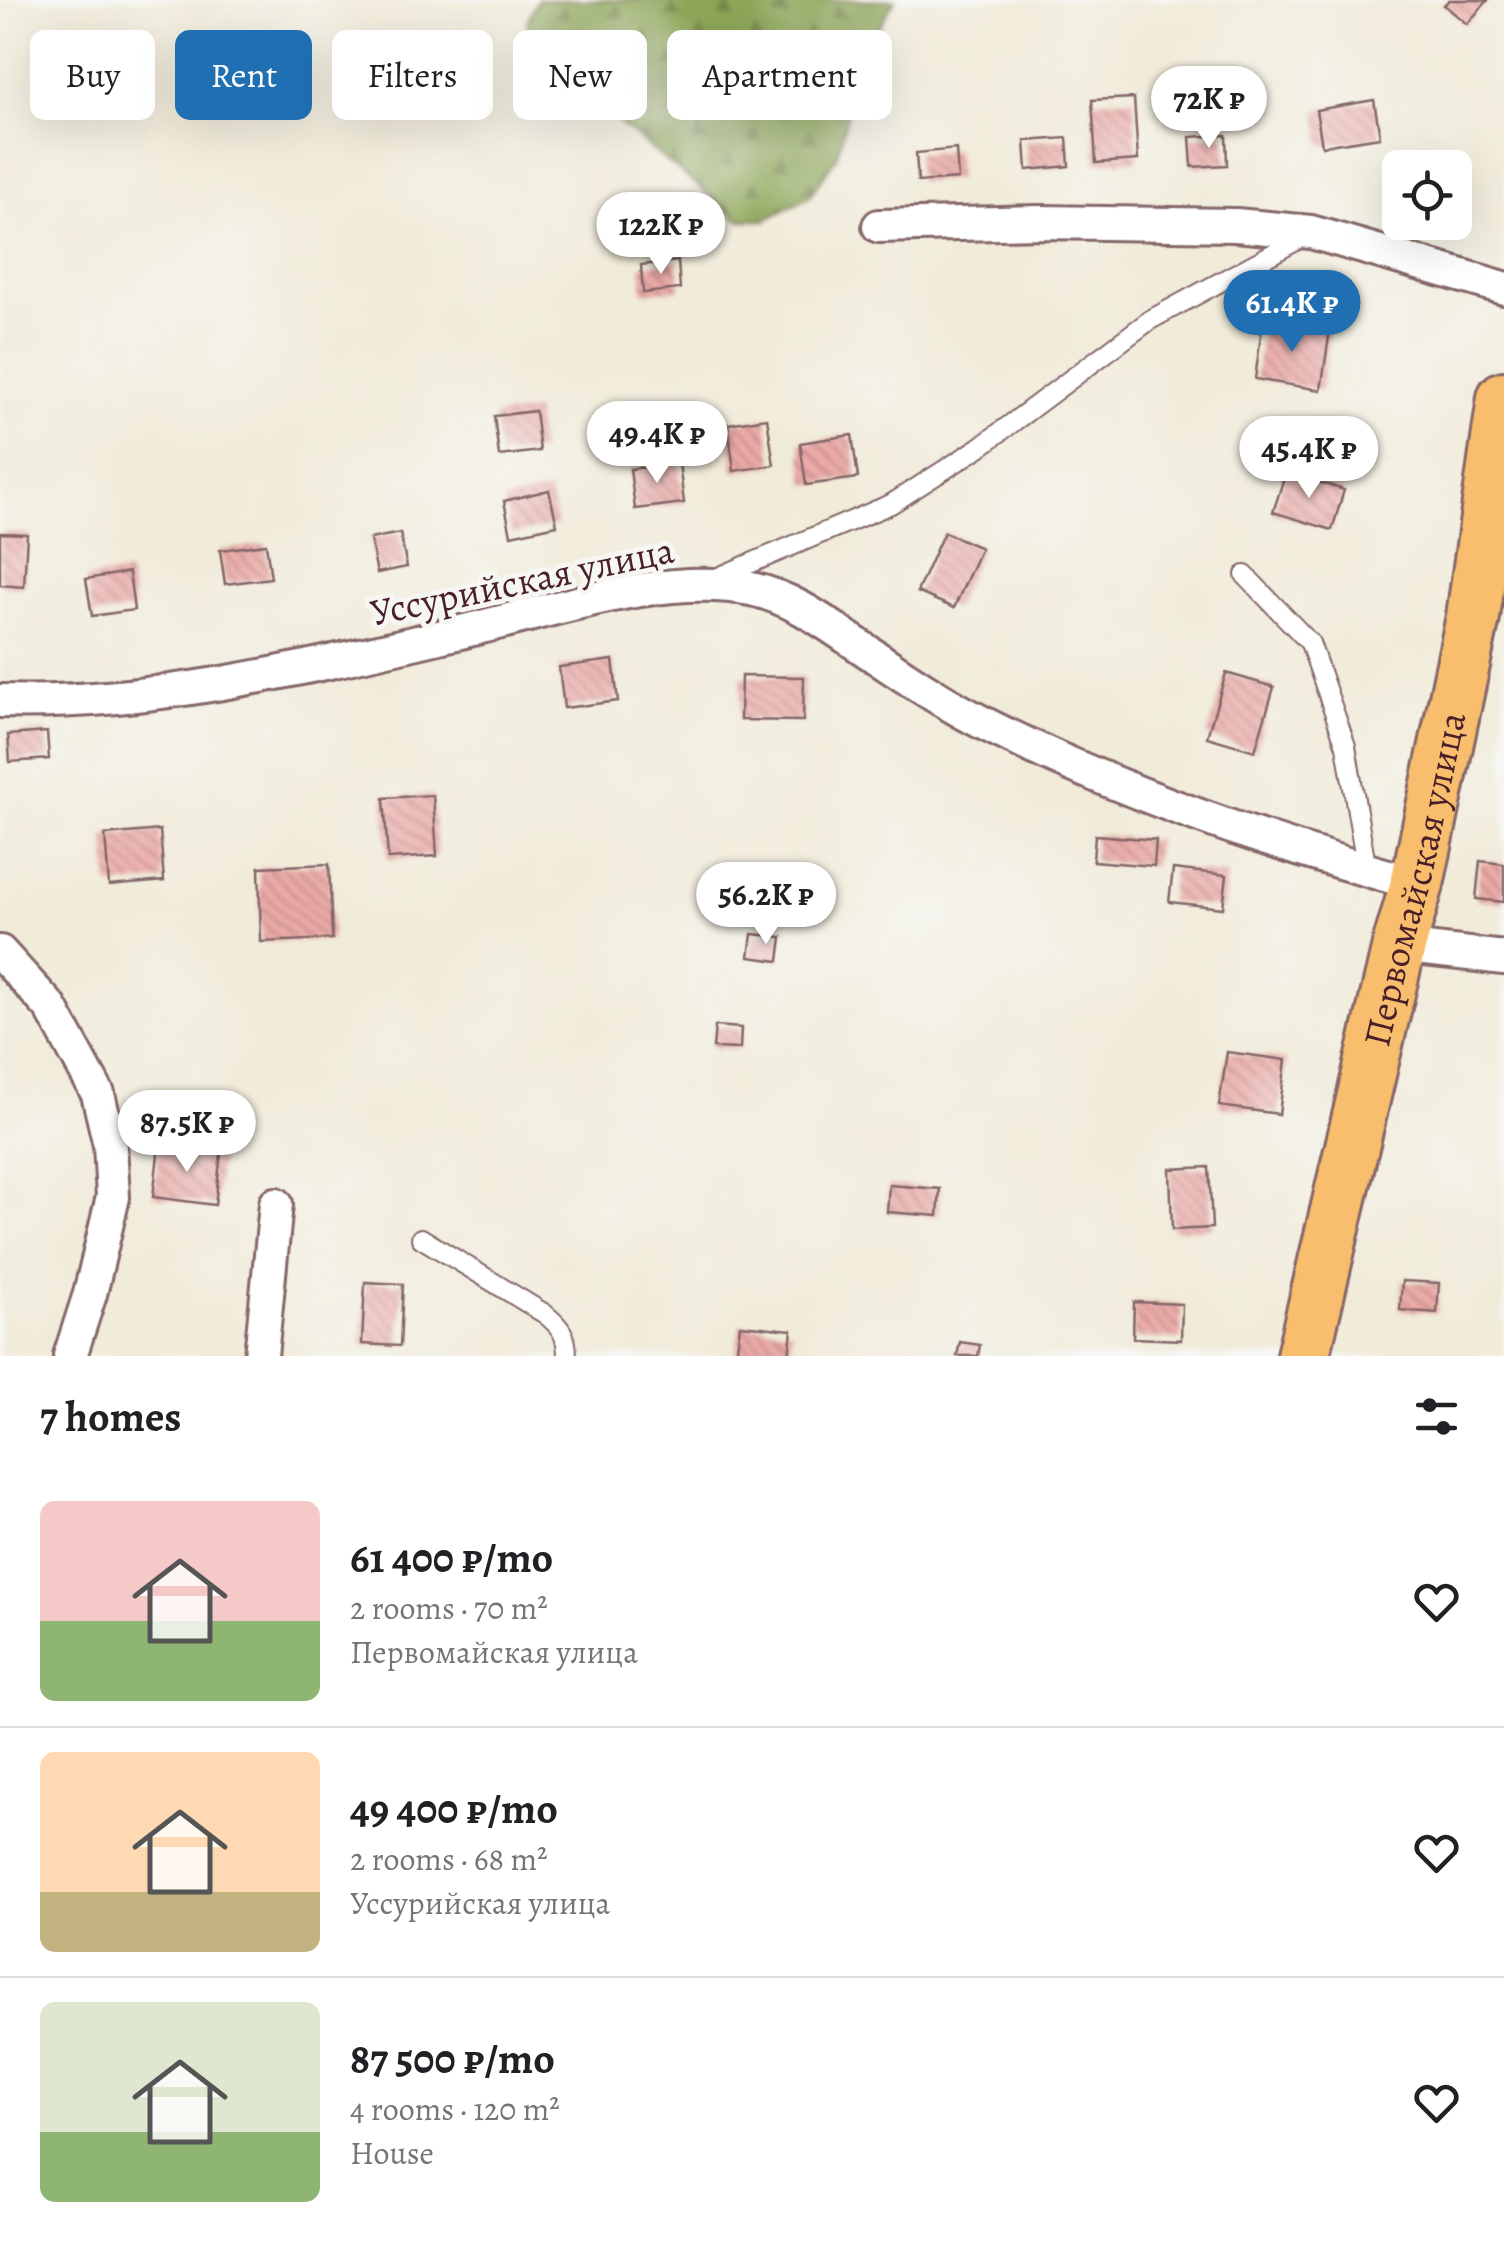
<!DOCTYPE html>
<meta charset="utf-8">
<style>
:root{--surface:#fff;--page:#f6f6f6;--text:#202124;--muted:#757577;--line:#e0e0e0;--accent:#1f6fb2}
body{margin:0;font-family:Alegreya,serif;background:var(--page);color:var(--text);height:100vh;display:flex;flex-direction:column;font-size:38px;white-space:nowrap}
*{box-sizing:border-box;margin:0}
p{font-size:32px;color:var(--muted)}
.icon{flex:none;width:55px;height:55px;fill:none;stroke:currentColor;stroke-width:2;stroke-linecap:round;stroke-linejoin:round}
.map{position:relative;height:1356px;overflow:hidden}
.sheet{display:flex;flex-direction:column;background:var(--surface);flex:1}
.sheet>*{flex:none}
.guide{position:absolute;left:30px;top:30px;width:1000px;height:90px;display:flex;gap:20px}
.fabs{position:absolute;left:1382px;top:150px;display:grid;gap:20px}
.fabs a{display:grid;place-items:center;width:90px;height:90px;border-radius:15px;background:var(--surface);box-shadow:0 10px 40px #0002;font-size:50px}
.price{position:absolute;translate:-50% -85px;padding:0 22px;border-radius:35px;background:#fff;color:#222;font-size:32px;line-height:65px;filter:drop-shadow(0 2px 5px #0008)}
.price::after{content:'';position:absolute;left:50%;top:60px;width:30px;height:22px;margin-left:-15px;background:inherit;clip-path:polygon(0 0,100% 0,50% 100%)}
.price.on{background:var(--accent);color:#fff}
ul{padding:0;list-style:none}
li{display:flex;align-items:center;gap:30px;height:250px;padding:0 40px}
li+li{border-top:2px solid var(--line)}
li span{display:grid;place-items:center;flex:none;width:280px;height:200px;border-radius:15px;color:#555}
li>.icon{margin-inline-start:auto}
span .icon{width:120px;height:120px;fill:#fffc;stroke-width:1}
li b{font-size:42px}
h2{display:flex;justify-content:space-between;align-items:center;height:120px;padding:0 40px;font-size:42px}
.tag{padding:0 35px;border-radius:15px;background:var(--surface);box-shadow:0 10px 40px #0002;font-size:35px;line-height:90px}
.tag.on{background:var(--accent);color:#fff}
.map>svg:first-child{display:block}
.forest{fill:url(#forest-firs);stroke:#6c6242;stroke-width:2.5}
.building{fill:url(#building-back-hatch)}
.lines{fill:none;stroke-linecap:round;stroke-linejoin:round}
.lane-casing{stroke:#846668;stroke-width:22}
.street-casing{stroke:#846668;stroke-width:38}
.primary-casing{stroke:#846668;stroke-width:58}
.lane{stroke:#fff;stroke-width:18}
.street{stroke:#fff;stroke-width:32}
.primary{stroke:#f9be6d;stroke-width:52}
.labels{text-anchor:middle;stroke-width:10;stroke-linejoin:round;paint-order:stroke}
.street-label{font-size:38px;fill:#4a1f2b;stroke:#f6f6f2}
</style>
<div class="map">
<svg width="1504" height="1356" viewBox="0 0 1504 1356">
<defs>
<pattern id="forest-firs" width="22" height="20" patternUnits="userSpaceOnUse" patternTransform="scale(2.5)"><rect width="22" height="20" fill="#8da658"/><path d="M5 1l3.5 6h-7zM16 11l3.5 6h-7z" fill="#758749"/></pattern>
<pattern id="building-back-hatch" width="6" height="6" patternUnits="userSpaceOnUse" patternTransform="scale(2.5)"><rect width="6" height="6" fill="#ebaaa7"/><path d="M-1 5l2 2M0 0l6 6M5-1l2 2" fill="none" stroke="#c08a88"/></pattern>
</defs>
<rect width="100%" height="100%" fill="#f6f6f2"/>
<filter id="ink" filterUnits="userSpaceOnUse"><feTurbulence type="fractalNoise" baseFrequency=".01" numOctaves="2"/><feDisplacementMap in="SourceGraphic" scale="20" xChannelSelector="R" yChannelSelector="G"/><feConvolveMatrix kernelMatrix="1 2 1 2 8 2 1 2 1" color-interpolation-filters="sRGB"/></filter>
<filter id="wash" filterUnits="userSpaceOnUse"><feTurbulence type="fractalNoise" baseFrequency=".0048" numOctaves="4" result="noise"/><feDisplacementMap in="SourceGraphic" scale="40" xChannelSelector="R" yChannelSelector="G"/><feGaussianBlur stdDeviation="2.25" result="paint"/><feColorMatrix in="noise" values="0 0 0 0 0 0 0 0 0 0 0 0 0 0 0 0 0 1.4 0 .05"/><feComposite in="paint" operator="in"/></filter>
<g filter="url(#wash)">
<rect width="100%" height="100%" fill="#f1ebd9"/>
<path class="forest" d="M 537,0 L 895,0 L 866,48 L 836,158 L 809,197 L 765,220 L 740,220 L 525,48 L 528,19 Z"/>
<g id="blocks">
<g class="building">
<path d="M 1449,0 L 1488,0 L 1467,24 L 1444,5 Z"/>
<path d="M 1134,98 L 1138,160 L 1096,163 L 1092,100 Z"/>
<path d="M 1374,100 L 1380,137 L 1322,146 L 1316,110 Z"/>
<path d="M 1226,135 L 1227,165 L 1192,167 L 1190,137 Z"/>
<path d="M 1067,138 L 1069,166 L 1027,170 L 1025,141 Z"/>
<path d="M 956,149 L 958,179 L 918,182 L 916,153 Z"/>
<path d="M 678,261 L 680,289 L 643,293 L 641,265 Z"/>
<path d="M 1263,320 L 1330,330 L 1321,390 L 1255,379 Z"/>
<path d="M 535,411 L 540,451 L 499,456 L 494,416 Z"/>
<path d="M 767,418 L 774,465 L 734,471 L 728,424 Z"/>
<path d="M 852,435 L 858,478 L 806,485 L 800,443 Z"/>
<path d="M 679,463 L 684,503 L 635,509 L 630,469 Z"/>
<path d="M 1286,472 L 1344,490 L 1332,530 L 1273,512 Z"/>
<path d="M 549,490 L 557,525 L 511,535 L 504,501 Z"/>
<path d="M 944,532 L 981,548 L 954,608 L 917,592 Z"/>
<path d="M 0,533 L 27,534 L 24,587 L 0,585 Z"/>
<path d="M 400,533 L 407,567 L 377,573 L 370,539 Z"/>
<path d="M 266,544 L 271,578 L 225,584 L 220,550 Z"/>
<path d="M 129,572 L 134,610 L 92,616 L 86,579 Z"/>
<path d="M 613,660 L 618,701 L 564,708 L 559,667 Z"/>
<path d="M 1226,673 L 1274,687 L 1255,751 L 1207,737 Z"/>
<path d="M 741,676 L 804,677 L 803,721 L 740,720 Z"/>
<path d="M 47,732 L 49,759 L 10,762 L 8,735 Z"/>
<path d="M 433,795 L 437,856 L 388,859 L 384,798 Z"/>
<path d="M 160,830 L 164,881 L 109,886 L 105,835 Z"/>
<path d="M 1095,835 L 1156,840 L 1154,866 L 1093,861 Z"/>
<path d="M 1480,861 L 1504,864 L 1504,902 L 1476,899 Z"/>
<path d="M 329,864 L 332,939 L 261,942 L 259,867 Z"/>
<path d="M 1173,869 L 1227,875 L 1223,908 L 1169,902 Z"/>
<path d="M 752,934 L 782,937 L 779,961 L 749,957 Z"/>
<path d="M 715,1026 L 741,1028 L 740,1049 L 713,1048 Z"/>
<path d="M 1227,1052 L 1286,1060 L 1279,1114 L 1219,1106 Z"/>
<path d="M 159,1146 L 221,1153 L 215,1205 L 153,1197 Z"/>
<path d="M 1209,1167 L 1212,1228 L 1172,1230 L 1170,1169 Z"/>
<path d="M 889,1185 L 940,1189 L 938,1216 L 887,1212 Z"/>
<path d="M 1402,1281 L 1439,1283 L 1437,1313 L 1400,1310 Z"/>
<path d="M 365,1282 L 403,1284 L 400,1346 L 362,1344 Z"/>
<path d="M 1134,1302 L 1182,1304 L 1181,1340 L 1133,1338 Z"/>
<path d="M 740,1325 L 792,1330 L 789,1356 L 736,1356 Z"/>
<path d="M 960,1342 L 980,1345 L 978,1356 L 957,1356 Z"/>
</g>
</g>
</g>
<g filter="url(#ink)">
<use href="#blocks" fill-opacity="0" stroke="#846668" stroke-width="2.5"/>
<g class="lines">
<g class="lane-casing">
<g id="lane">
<path d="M 1245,575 L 1310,643 L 1346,746 L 1367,871"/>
<path d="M 716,578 L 891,504 L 980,447 L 1150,320 L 1305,236"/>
<path d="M 421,1238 L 545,1314 C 561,1327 567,1335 567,1356"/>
</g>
</g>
<g class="street-casing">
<g id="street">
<path d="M 879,226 L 1040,222 L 1236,225 L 1311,232 L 1504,288"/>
<path d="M 0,701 C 156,706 318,665 469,630 C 556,610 662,572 751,589 C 794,598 828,625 864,649 C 905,677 948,706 993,728 C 1127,795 1273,845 1417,884"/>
<path d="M 1399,946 L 1504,958"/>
<path d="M 0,952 L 51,1008 L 98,1094 L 110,1145 L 113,1197 L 90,1294 L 70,1356"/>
<path d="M 261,1356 L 276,1204"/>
</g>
</g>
<g class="primary-casing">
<g id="primary">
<path id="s1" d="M 1303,1356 L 1399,946 L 1417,884 L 1473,617 L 1504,398"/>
</g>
</g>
<use href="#lane" class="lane"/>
<use href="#street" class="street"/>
<use href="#primary" class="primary"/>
</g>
</g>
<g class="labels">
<g class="street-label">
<text transform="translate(522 581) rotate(-12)" y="13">Уссурийская улица</text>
<text dy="13" stroke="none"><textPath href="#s1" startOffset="490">Первомайская улица</textPath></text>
</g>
</g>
</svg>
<div class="fabs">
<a><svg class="icon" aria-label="locate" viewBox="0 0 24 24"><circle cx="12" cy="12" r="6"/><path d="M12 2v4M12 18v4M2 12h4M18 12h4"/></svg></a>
</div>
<b class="price" style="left:1209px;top:151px">72K ₽</b>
<b class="price" style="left:661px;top:277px">122K ₽</b>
<b class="price on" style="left:1292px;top:355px">61.4K ₽</b>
<b class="price" style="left:657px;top:486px">49.4K ₽</b>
<b class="price" style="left:1309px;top:501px">45.4K ₽</b>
<b class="price" style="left:766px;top:947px">56.2K ₽</b>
<b class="price" style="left:187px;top:1175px">87.5K ₽</b>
<div class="guide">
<a class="tag">Buy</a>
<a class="tag on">Rent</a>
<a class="tag">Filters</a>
<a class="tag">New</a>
<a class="tag">Apartment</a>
</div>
</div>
<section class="sheet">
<h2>7 homes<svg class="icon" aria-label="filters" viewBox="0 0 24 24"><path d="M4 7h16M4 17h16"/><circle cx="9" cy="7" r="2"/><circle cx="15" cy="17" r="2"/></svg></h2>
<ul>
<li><span style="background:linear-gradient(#f6c9c9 60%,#8fb573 0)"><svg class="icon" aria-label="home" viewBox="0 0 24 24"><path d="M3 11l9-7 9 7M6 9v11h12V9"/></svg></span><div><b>61 400 ₽/mo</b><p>2 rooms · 70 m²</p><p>Первомайская улица</p></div><svg class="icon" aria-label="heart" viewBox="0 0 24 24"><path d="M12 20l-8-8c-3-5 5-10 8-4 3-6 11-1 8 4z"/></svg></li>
<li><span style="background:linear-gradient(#ffd9b3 70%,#c2b280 0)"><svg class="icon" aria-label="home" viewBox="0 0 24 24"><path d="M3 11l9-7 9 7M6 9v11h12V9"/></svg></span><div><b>49 400 ₽/mo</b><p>2 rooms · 68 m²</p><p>Уссурийская улица</p></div><svg class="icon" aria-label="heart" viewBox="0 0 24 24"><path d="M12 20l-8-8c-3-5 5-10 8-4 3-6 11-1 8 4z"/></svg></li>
<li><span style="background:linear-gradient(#dfe7d0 65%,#8fb573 0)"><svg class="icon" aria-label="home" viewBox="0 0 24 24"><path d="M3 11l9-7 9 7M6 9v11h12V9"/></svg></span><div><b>87 500 ₽/mo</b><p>4 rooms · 120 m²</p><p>House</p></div><svg class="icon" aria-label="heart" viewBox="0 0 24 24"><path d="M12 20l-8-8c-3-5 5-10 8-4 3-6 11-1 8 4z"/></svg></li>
</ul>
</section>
